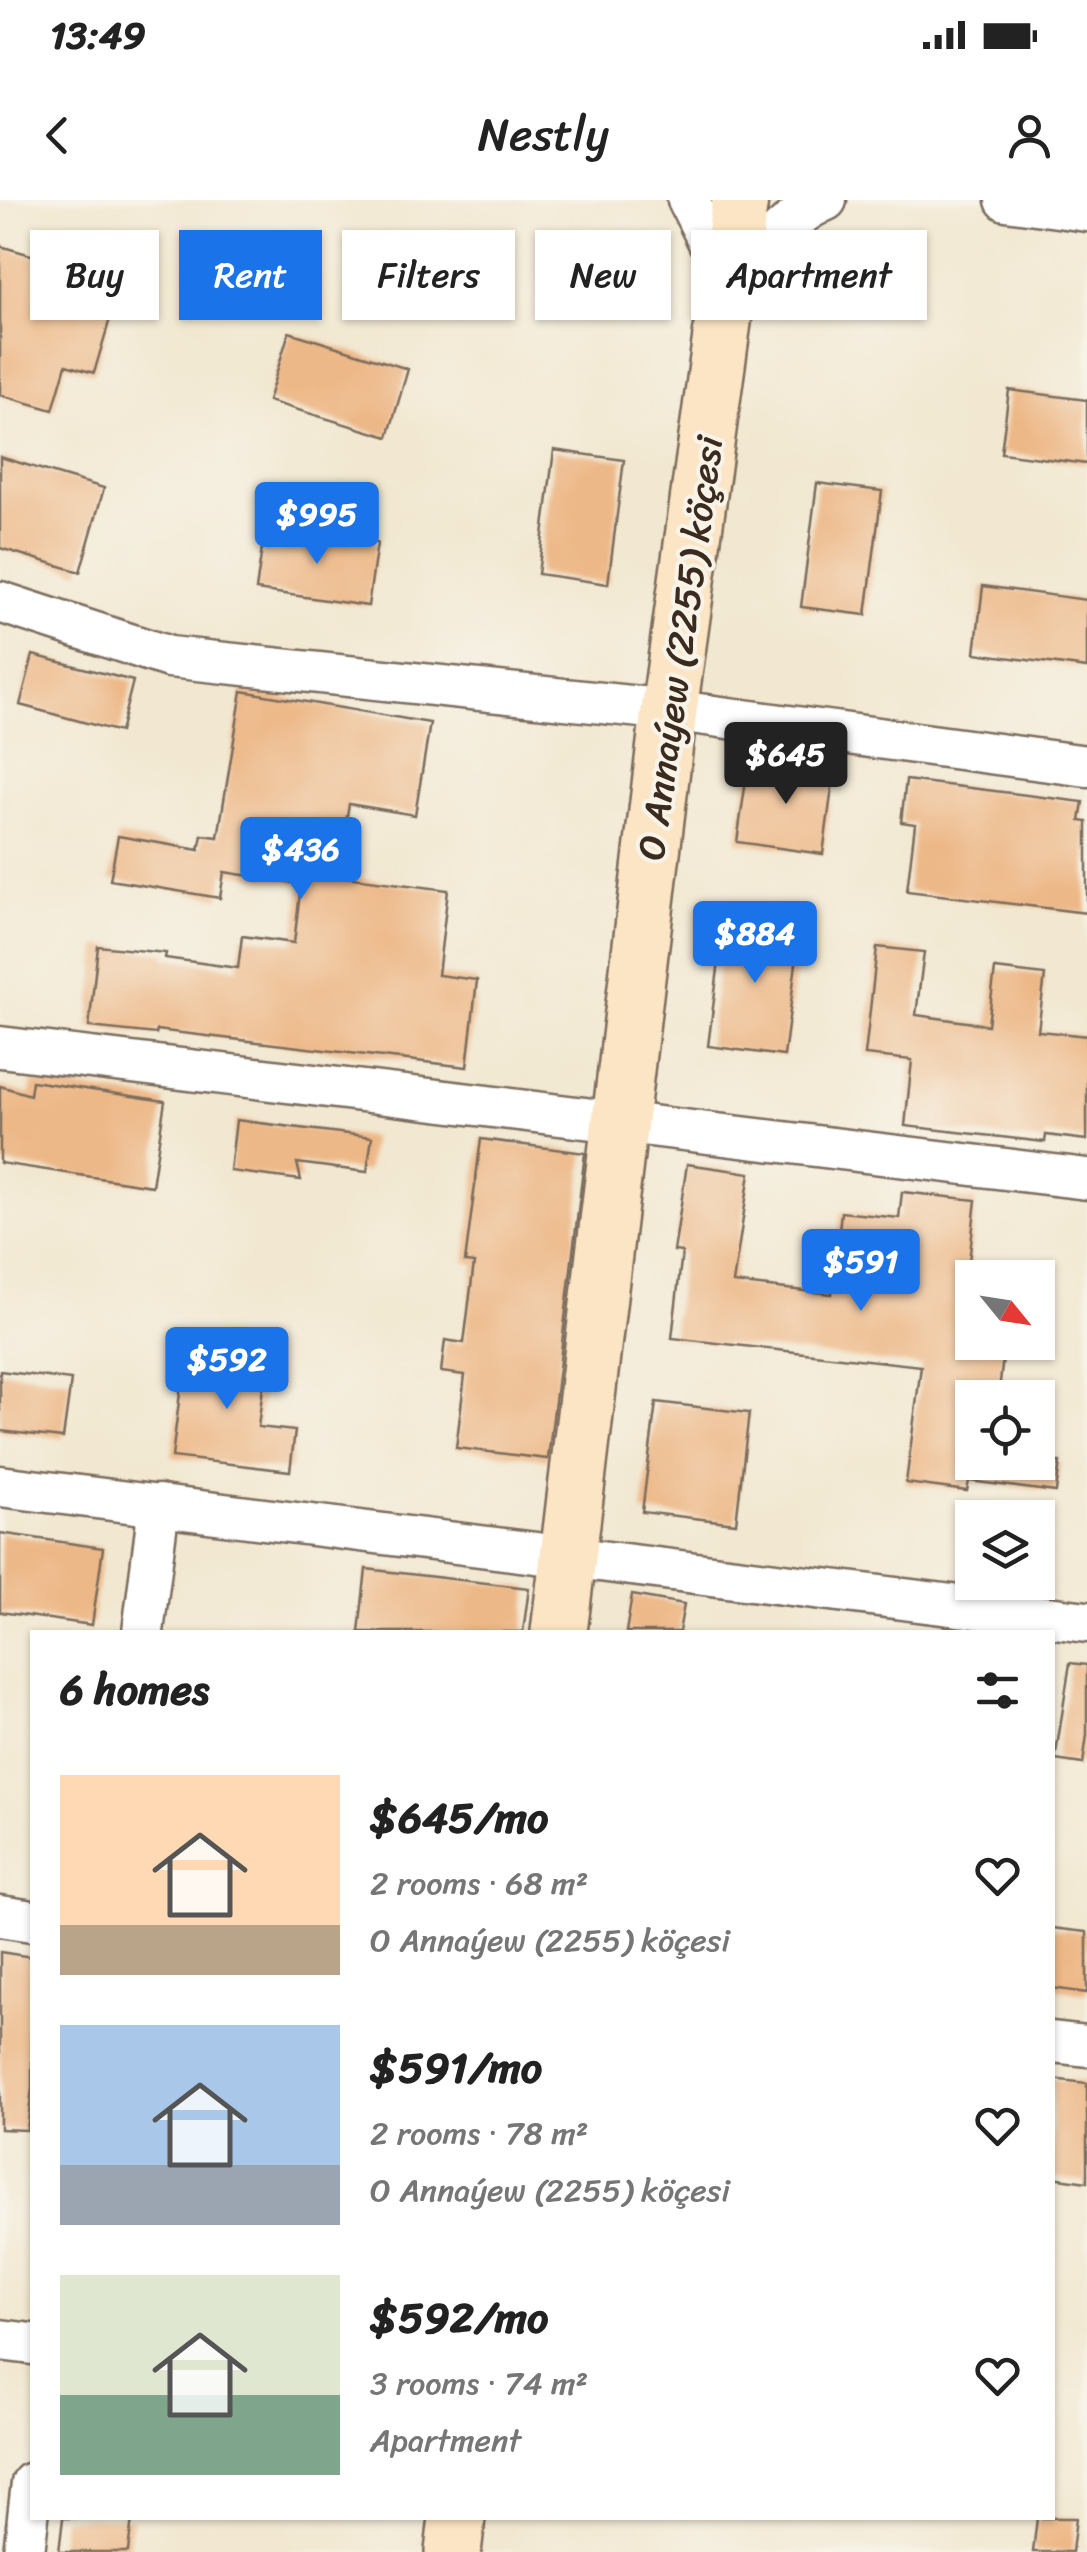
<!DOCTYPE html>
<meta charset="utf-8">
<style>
:root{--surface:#fff;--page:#f2f2f2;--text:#222;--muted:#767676;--accent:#1a73e8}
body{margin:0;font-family:Sriracha,sans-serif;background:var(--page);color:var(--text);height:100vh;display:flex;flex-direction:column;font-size:38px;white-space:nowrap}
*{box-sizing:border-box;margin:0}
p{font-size:32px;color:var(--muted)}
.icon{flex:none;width:55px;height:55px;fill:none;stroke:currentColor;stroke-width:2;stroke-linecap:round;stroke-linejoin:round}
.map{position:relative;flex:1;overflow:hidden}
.side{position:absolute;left:30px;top:1430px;width:1025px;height:890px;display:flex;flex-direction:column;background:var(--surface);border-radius:0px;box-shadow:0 2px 8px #0004}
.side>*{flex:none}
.guide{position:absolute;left:30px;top:30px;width:1028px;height:90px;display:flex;gap:20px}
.needle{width:65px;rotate:120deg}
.tools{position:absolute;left:955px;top:1060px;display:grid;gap:20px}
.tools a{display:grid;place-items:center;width:100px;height:100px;border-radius:0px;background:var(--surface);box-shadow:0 2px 8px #0004;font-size:50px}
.price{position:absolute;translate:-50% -85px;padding:0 22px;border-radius:10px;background:var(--accent);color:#fff;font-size:32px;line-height:65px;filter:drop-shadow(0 2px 5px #0008)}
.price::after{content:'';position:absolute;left:50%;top:60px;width:30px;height:22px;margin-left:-15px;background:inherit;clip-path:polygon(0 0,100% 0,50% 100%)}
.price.active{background:#222;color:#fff}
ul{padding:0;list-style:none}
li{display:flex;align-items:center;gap:30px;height:250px;padding:0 30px}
li span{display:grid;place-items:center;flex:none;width:280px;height:200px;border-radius:0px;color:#555}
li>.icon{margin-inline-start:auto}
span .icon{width:120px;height:120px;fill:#fffc;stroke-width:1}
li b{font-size:42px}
h2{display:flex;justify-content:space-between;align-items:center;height:120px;padding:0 30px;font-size:42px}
.chip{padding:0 35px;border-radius:0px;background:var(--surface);box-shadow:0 2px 8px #0004;font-size:35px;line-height:90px}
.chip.active{background:var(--accent);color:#fff}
.status{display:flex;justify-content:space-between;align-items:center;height:70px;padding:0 50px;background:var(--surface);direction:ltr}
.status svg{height:28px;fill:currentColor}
header{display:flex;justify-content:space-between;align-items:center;height:130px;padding:0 30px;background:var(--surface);font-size:45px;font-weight:600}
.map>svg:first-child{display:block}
.building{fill:#edb887}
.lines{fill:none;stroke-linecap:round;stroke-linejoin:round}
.minor-casing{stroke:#7b6c5d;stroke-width:45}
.secondary-casing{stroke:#7b6c5d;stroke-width:60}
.minor{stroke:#fff;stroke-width:40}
.secondary{stroke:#fce5c4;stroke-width:55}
.labels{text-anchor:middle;stroke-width:8;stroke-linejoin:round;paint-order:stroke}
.street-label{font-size:38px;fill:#3b2a1e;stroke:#f7f3e8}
</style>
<div class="status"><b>13:49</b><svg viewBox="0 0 49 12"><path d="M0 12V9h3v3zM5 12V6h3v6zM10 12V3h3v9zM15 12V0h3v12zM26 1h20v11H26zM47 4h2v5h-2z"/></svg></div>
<header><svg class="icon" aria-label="back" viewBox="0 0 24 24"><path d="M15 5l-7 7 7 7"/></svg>Nestly<svg class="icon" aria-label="person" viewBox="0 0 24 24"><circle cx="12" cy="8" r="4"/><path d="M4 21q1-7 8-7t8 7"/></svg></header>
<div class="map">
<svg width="1087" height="2352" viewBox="0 0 1087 2352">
<rect width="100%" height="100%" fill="#f7f3e8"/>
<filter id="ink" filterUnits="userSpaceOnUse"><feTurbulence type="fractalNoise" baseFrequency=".01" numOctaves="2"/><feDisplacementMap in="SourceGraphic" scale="20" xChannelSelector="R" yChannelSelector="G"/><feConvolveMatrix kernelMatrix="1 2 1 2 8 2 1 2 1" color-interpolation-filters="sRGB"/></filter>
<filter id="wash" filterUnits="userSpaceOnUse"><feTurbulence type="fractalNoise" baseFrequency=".0048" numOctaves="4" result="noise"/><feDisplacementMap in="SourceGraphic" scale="40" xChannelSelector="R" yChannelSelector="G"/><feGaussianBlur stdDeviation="2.25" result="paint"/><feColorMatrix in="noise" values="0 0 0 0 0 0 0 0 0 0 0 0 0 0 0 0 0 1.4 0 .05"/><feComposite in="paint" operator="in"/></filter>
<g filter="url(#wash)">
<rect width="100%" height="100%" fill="#f2e8d1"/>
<g id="blocks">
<g class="building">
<path d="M 0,46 L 121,81 L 94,173 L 66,165 L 53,210 L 0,195 Z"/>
<path d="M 289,132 L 408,169 L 388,237 L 268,201 Z"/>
<path d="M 1009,190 L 1087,200 L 1087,264 L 1001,253 Z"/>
<path d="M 554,250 L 624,260 L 608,384 L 538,374 Z"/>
<path d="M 0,257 L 104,288 L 80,372 L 0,348 Z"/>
<path d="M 817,283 L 882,291 L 866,415 L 801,407 Z"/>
<path d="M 265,327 L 377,343 L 368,406 L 256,390 Z"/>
<path d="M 983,386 L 1087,400 L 1087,468 L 975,453 Z"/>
<path d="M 33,455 L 133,481 L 120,532 L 20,505 Z"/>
<path d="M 242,491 L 430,523 L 415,615 L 349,604 L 337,676 L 448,690 L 438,775 L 477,780 L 467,867 L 157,830 L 156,834 L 89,827 L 98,746 L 166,753 L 165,758 L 238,768 L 242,736 L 294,743 L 301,684 L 224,672 L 220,698 L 110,680 L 118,636 L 199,650 L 202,635 L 218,637 Z"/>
<path d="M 749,560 L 834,573 L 823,654 L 737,642 Z"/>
<path d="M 906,580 L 1083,602 L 1080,621 L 1087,622 L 1087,713 L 907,691 L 915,624 L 901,622 Z"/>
<path d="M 725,715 L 801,725 L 784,856 L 708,846 Z"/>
<path d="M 877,747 L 924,752 L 916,815 L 988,825 L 995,769 L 1045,775 L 1038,831 L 1087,836 L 1087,940 L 1046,935 L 1045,942 L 905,926 L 912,860 L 865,855 Z"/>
<path d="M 32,881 L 165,901 L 152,986 L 0,963 L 0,886 L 30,895 Z"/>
<path d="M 236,920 L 372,937 L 367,972 L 297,963 L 301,980 L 230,971 Z"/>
<path d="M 481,939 L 585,953 L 548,1259 L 456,1248 L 465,1175 L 441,1172 L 445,1140 L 464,1143 L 474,1063 L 465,1062 Z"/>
<path d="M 687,964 L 750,973 L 733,1083 L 832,1094 L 841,1012 L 899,1018 L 902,992 L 976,1000 L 963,1115 L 972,1116 L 972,1142 L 1005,1142 L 998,1198 L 972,1198 L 972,1264 L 1060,1262 L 1056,1292 L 969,1281 L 967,1291 L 906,1283 L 921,1166 L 672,1138 L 682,1052 L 674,1051 Z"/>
<path d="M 186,1145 L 267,1155 L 258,1227 L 295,1231 L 290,1271 L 172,1257 Z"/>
<path d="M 0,1171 L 71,1180 L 63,1238 L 0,1231 Z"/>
<path d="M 656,1202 L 749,1213 L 736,1323 L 642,1312 Z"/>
<path d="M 0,1333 L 103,1348 L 92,1425 L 0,1412 Z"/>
<path d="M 366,1369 L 529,1388 L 523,1432 L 359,1432 Z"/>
<path d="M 632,1395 L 684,1404 L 679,1432 L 626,1432 Z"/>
<path d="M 1070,1463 L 1087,1465 L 1087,1535 L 1083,1564 L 1055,1560 Z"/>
<path d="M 1052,1728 L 1087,1732 L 1087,1793 L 1052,1788 Z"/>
<path d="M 0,1752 L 32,1757 L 32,1888 L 27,1930 L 0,1929 Z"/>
<path d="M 1052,1879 L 1087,1883 L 1087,1982 L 1052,1977 Z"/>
<path d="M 63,2318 L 132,2318 L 128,2352 L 59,2352 Z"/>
<path d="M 1037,2318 L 1076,2318 L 1072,2352 L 1033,2352 Z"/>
</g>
</g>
</g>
<g filter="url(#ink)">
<use href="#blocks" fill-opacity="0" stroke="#7b6c5d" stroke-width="2.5"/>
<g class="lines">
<g class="minor-casing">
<g id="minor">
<path d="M 688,0 L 713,50 L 726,88"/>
<path d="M 1006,0 L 1087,11"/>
<path d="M 727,94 C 753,60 786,17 826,0"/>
<path d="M 0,402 L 169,457 L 669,510 L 1087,566"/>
<path d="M 0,847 L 1087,979"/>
<path d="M 0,1286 L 1087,1422"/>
<path d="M 143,1432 L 159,1305"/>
<path d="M 0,1716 L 32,1721"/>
<path d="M 1052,1842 L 1087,1846"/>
<path d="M 0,2140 L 32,2144"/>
<path d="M 24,2352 L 32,2283"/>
</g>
</g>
<g class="secondary-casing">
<g id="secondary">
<path d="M 559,1432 L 669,510 L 740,0"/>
<path d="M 453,2352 L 457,2318"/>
</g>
</g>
<use href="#minor" class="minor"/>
<use href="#secondary" class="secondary"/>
</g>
</g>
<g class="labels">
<g class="street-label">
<text transform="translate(680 448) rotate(-82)" y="13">O Annaýew (2255) köçesi</text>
</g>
</g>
</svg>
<div class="tools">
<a><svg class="needle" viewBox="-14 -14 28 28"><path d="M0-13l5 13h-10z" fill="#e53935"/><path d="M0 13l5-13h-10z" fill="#767676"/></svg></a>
<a><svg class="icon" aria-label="locate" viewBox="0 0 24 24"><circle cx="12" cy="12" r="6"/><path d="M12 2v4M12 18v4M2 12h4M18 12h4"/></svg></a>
<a><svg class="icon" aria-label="layers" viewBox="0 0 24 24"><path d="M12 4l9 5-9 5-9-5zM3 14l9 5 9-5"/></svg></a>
</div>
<b class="price" style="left:317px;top:367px">$995</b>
<b class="price active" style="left:786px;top:607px">$645</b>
<b class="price" style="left:301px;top:702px">$436</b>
<b class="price" style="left:755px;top:786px">$884</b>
<b class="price" style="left:861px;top:1114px">$591</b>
<b class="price" style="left:227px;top:1212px">$592</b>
<div class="guide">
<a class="chip">Buy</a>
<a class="chip active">Rent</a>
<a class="chip">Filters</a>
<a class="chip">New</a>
<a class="chip">Apartment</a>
</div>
<section class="side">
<h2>6 homes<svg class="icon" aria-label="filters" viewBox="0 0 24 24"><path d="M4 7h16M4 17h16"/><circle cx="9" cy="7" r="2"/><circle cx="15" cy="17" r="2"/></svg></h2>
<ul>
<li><span style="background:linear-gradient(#ffd9b3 75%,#b9a48a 0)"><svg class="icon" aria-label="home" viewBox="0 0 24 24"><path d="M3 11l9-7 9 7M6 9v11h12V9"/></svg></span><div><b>$645/mo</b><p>2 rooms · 68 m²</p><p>O Annaýew (2255) köçesi</p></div><svg class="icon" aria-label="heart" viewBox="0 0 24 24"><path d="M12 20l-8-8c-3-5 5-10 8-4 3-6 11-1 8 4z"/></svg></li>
<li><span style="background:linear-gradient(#a9c7e8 70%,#9aa5b1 0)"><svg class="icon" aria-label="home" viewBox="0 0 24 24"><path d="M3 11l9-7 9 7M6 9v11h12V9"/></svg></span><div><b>$591/mo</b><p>2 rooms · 78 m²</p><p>O Annaýew (2255) köçesi</p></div><svg class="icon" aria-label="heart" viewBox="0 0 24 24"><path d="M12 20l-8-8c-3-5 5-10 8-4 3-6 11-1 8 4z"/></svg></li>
<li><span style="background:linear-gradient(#dfe7d0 60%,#7fa58c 0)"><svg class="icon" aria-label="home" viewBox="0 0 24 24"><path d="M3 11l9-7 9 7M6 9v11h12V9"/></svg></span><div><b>$592/mo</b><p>3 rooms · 74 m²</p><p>Apartment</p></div><svg class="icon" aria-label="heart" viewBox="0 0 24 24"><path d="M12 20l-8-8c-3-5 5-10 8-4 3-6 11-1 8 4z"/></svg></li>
</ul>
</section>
</div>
